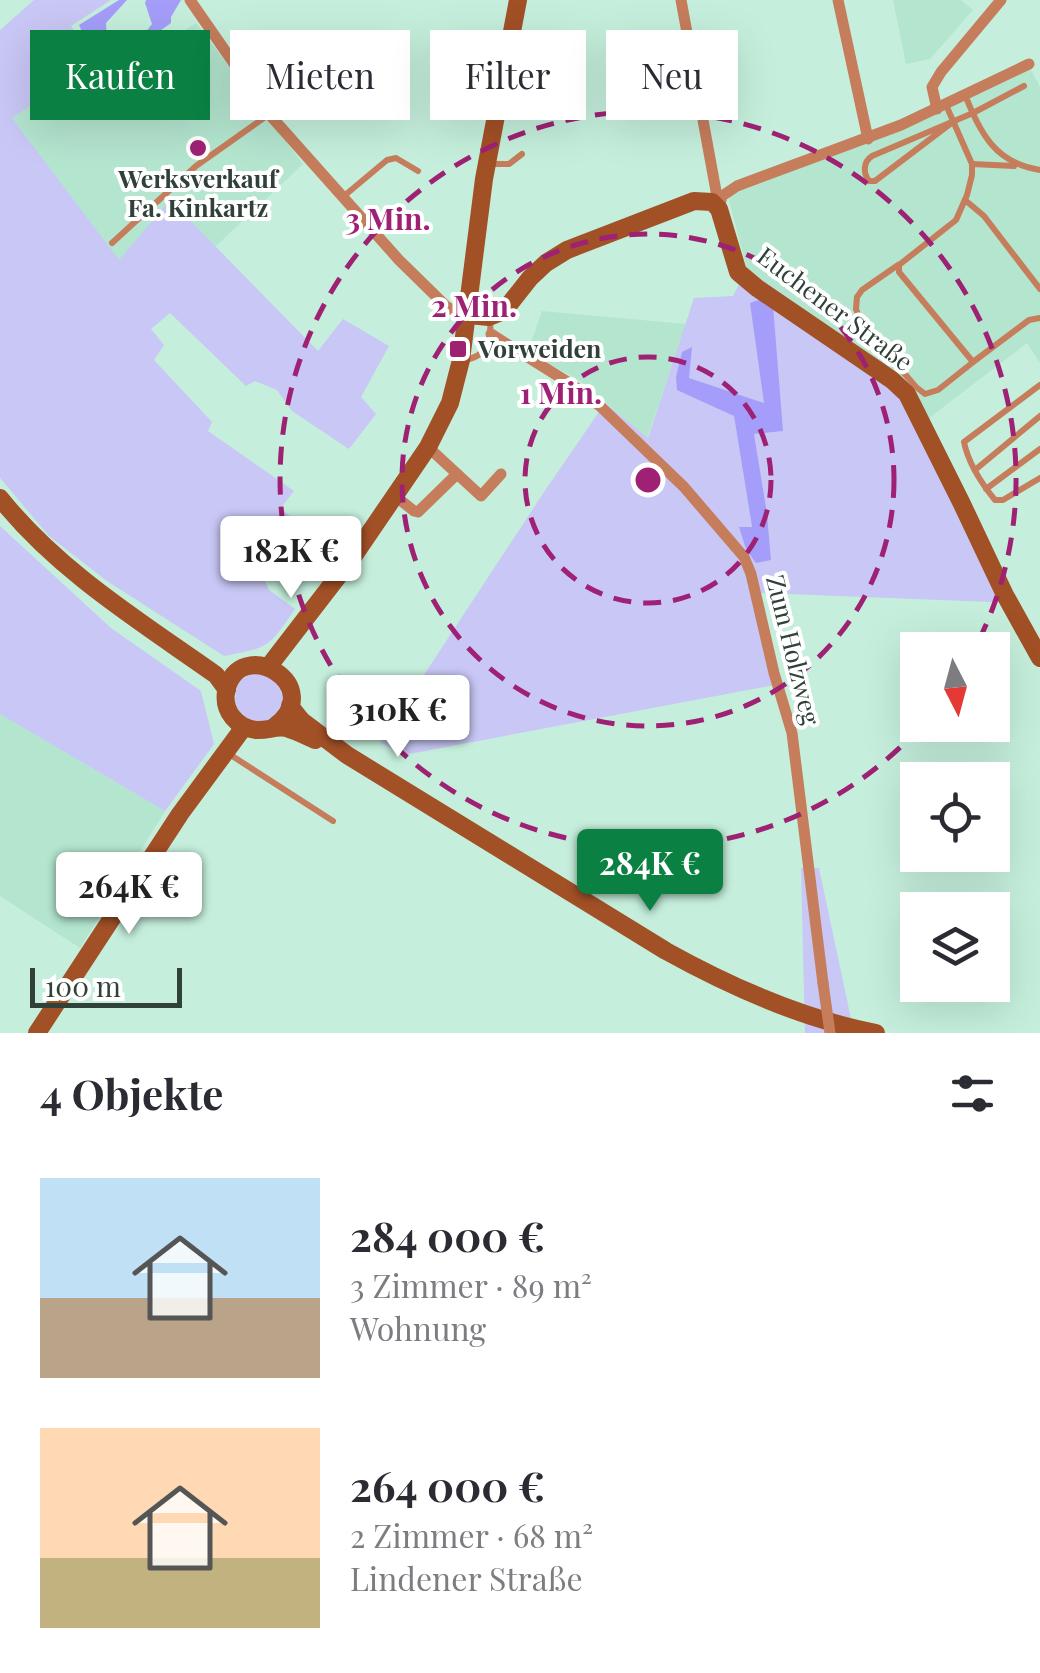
<!DOCTYPE html>
<html lang="de">
<meta charset="utf-8">
<style>
:root{--surface:#fff;--page:#f7f7f7;--text:#2b2b33;--muted:#7c7c81;--accent:#0b8043}
body{margin:0;font-family:"Playfair Display",serif;background:var(--page);color:var(--text);height:100vh;display:flex;flex-direction:column;font-size:38px;white-space:nowrap}
*{box-sizing:border-box;margin:0}
p{font-size:32px;color:var(--muted)}
.icon{flex:none;width:55px;height:55px;fill:none;stroke:currentColor;stroke-width:2;stroke-linecap:round;stroke-linejoin:round}
.map{position:relative;height:1033px;overflow:hidden}
.drawer{display:flex;flex-direction:column;background:var(--surface);flex:1}
.drawer>*{flex:none}
.hud{position:absolute;left:30px;top:30px;width:980px;height:90px;display:flex;gap:20px}
.needle{width:65px;rotate:174deg}
.controls{position:absolute;left:900px;top:632px;display:grid;gap:20px}
.controls a{display:grid;place-items:center;width:110px;height:110px;border-radius:0px;background:var(--surface);box-shadow:0 10px 40px #0002;font-size:50px}
.scale{position:absolute;left:30px;bottom:25px;width:152px;box-sizing:border-box;padding-left:10px;border:5px solid #304139;border-top:0;font-size:28px;line-height:35px;white-space:nowrap;color:#304139;-webkit-text-stroke:8px #fff;paint-order:stroke}
.price{position:absolute;translate:-50% -85px;padding:0 22px;border-radius:10px;background:#fff;color:#222;font-size:32px;line-height:65px;filter:drop-shadow(0 2px 5px #0008)}
.price::after{content:'';position:absolute;left:50%;top:60px;width:30px;height:22px;margin-left:-15px;background:inherit;clip-path:polygon(0 0,100% 0,50% 100%)}
.price.current{background:var(--accent);color:#fff}
ul{padding:0;list-style:none}
li{display:flex;align-items:center;gap:30px;height:250px;padding:0 40px}
li span{display:grid;place-items:center;flex:none;width:280px;height:200px;border-radius:0px;color:#555}
li>.icon{margin-inline-start:auto}
span .icon{width:120px;height:120px;fill:#fffc;stroke-width:1}
li b{font-size:42px}
h2{display:flex;justify-content:space-between;align-items:center;height:120px;padding:0 40px;font-size:42px}
.chip{padding:0 35px;border-radius:0px;background:var(--surface);box-shadow:0 10px 40px #0002;font-size:35px;line-height:90px}
.chip.current{background:var(--accent);color:#fff}
.map>svg:first-child{display:block}
.built{fill:#b3e5cf}
.green{fill:#c8c7f5;fill-rule:evenodd}
.forest{fill:#a49efa}
.lines{fill:none;stroke-linecap:round;stroke-linejoin:round}
.lane{stroke:#c57d5c;stroke-width:6}
.street{stroke:#c57d5c;stroke-width:11}
.secondary{stroke:#a25026;stroke-width:18}
.street-bridge{stroke:#c57d5c;stroke-width:11}
.ring{fill:none;stroke:#9f2174;stroke-width:5;stroke-dasharray:18 12}
.poi-dot{fill:#9f2174;stroke:#fff;stroke-width:4}
.labels{text-anchor:middle;stroke-width:8;stroke-linejoin:round;paint-order:stroke}
.poi-label{font-size:25px;font-weight:bold;fill:#304139;stroke:#fff}
.street-label{font-size:25px;fill:#304139;stroke:#fff}
.centre{fill:#9f2174;stroke:#fff;stroke-width:5}
.ring-label{font-size:30px;text-anchor:middle;font-weight:bold;fill:#9f2174;stroke:#fff;stroke-width:8;stroke-linejoin:round;paint-order:stroke}
</style>
<div class="map">
<svg width="1040" height="1033" viewBox="0 0 1040 1033">
<rect width="100%" height="100%" fill="#c5efdc"/>
<g class="built">
<path d="M 893,0 L 961,0 L 973,10 L 930,59 L 906,64 Z"/>
<path d="M 196,23 L 303,164 L 215,247 L 170,200 L 119,261 L 11,117 L 94,62 L 108,83 Z"/>
<path d="M 1030,68 L 1040,87 L 1040,363 L 1027,343 L 929,418 L 902,380 L 747,269 L 728,196 L 923,120 Z"/>
<path d="M 542,311 L 686,324 L 647,438 L 583,383 L 528,351 Z"/>
<path d="M 0,714 L 165,811 L 80,948 L 0,896 Z"/>
</g>
<g class="green">
<path d="M 34,0 L 111,0 L 71,26 L 94,62 L 12,118 L 119,260 L 170,200 L 318,351 L 343,319 L 389,346 L 361,397 L 376,414 L 349,449 L 292,411 L 277,390 L 255,381 L 246,386 L 170,313 L 151,329 L 164,345 L 154,360 L 212,422 L 208,431 L 294,491 L 280,509 L 310,529 L 292,553 L 268,540 L 256,562 L 269,590 L 295,609 C 268,648 270,647 224,656 L 107,581 L 49,536 L 0,478 L 0,30 Z"/>
<path d="M 747,269 L 902,380 L 1017,603 L 761,593 L 780,684 L 404,755 L 380,742 L 544,492 L 605,403 L 648,438 L 694,298 L 733,296 ZM 691,347 L 688,378 L 764,403 L 782,431 L 754,434 L 767,513 L 771,561 L 740,527 L 752,528 L 734,415 L 676,377 Z"/>
<path d="M 0,526 L 111,628 L 201,691 L 214,744 L 165,811 L 0,714 Z"/>
<path d="M 254,672 L 277,679 L 285,702 L 269,721 L 250,722 C 234,708 232,701 239,681 Z"/>
<path d="M 801,868 L 819,868 L 854,1033 L 805,1033 Z"/>
</g>
<g class="forest">
<path d="M 119,0 L 127,0 L 106,23 L 107,47 L 112,57 L 138,42 L 152,24 L 145,3 L 146,0 L 181,0 L 171,17 L 171,23 L 143,43 L 121,67 L 107,74 L 87,43 L 79,25 Z"/>
<path d="M 762,299 L 773,306 L 783,431 L 754,434 L 767,513 L 771,560 L 756,563 L 746,549 L 739,527 L 752,527 L 734,416 L 677,390 L 676,377 L 682,352 L 692,347 L 689,378 L 764,403 L 750,303 Z"/>
</g>
<g class="lines">
<g class="lane">
<path d="M 965,95 C 981,134 995,163 1040,170"/>
<path d="M 946,105 L 972,164 L 972,175 L 967,195 L 956,220 L 899,265 L 899,272 L 973,362 L 1029,320 L 1040,318"/>
<path d="M 954,121 L 875,181 L 869,181 C 863,173 863,162 872,156 L 973,113 L 1024,86"/>
<path d="M 489,164 L 509,164 L 522,154"/>
<path d="M 972,164 L 1014,166"/>
<path d="M 344,196 L 387,160 L 396,158 L 418,171"/>
<path d="M 965,200 L 984,216 L 1040,289"/>
<path d="M 112,243 L 196,166 L 268,115"/>
<path d="M 898,265 L 862,290 L 857,297 L 856,309 L 861,323 L 916,387 L 925,394 L 938,390 L 972,363"/>
<path d="M 463,360 C 486,358 492,341 490,319"/>
<path d="M 1040,385 L 964,442 C 968,462 982,484 995,500 L 1003,500 L 1040,478"/>
<path d="M 975,470 L 1040,416"/>
<path d="M 986,489 L 1040,449"/>
<path d="M 226,752 L 333,821"/>
</g>
<g class="street">
<path d="M 190,0 L 269,114 L 399,260 L 447,307 L 459,313 L 469,315"/>
<path d="M 681,0 L 718,202"/>
<path d="M 838,0 L 868,139"/>
<path d="M 937,109 L 932,87 L 941,72 L 1001,0"/>
<path d="M 719,209 L 722,196 L 737,186 L 901,125 L 1029,64"/>
<path d="M 491,334 L 574,386 L 601,407 L 684,487 L 744,557 L 751,574 L 774,673 L 792,733 L 823,983"/>
<path d="M 428,447 L 481,496 L 501,474"/>
<path d="M 394,495 L 414,511 L 418,512 L 457,474"/>
</g>
<g class="secondary">
<path d="M 469,315 L 489,317 L 504,311 L 530,278 L 546,263 L 567,250 L 694,201 L 712,202 L 719,209 L 738,272 L 757,288 L 892,380 L 907,394 L 962,504 L 1005,595 L 1040,658"/>
<path d="M 0,498 C 58,571 141,622 216,675 L 227,690"/>
<path d="M 269,666 L 353,557 L 428,447 L 450,403 L 461,360 L 484,179 L 518,0"/>
<path d="M 290,706 L 302,721 L 347,755 L 666,951 C 731,987 802,1019 876,1033"/>
<path d="M 274,727 C 330,686 238,632 226,692 C 223,711 237,728 256,730 C 267,731 275,726 286,728 C 296,731 306,736 315,740"/>
<path d="M 37,1033 L 180,814 L 244,727"/>
</g>
<path class="street-bridge" d="M 823,983 L 830,1033"/>
</g>
<g class="ring">
<circle cx="648" cy="480" r="123"/>
<circle cx="648" cy="480" r="246"/>
<path d="M921 726A368 368 0 1 1 974 650"/>
</g>
<g class="poi-dot">
<circle cx="198" cy="148" r="10"/>
<rect x="448" y="339" width="20" height="20" rx="5"/>
</g>
<g class="labels">
<g class="poi-label">
<text x="198" y="188">Werksverkauf<tspan x="198" dy="29">Fa. Kinkartz</tspan></text>
<text x="478" y="358" text-anchor="start">Vorweiden</text>
</g>
<g class="street-label">
<text transform="translate(835 309) rotate(37)" y="9">Euchener Straße</text>
<text transform="translate(793 650) rotate(76)" y="9">Zum Holzweg</text>
</g>
</g>
<circle cx="648" cy="480" r="15" class="centre"/>
<g class="ring-label">
<text x="388" y="230">3 Min.</text>
<text x="474" y="317">2 Min.</text>
<text x="561" y="404">1 Min.</text>
</g>
</svg>
<div class="controls">
<a><svg class="needle" viewBox="-14 -14 28 28"><path d="M0-13l5 13h-10z" fill="#e53935"/><path d="M0 13l5-13h-10z" fill="#7c7c81"/></svg></a>
<a><svg class="icon" aria-label="locate" viewBox="0 0 24 24"><circle cx="12" cy="12" r="6"/><path d="M12 2v4M12 18v4M2 12h4M18 12h4"/></svg></a>
<a><svg class="icon" aria-label="layers" viewBox="0 0 24 24"><path d="M12 4l9 5-9 5-9-5zM3 14l9 5 9-5"/></svg></a>
</div>
<div class="scale">100 m</div>
<b class="price" style="left:291px;top:601px">182K €</b>
<b class="price" style="left:398px;top:760px">310K €</b>
<b class="price current" style="left:650px;top:914px">284K €</b>
<b class="price" style="left:129px;top:937px">264K €</b>
<div class="hud">
<a class="chip current">Kaufen</a>
<a class="chip">Mieten</a>
<a class="chip">Filter</a>
<a class="chip">Neu</a>
</div>
</div>
<section class="drawer">
<h2>4 Objekte<svg class="icon" aria-label="filters" viewBox="0 0 24 24"><path d="M4 7h16M4 17h16"/><circle cx="9" cy="7" r="2"/><circle cx="15" cy="17" r="2"/></svg></h2>
<ul>
<li><span style="background:linear-gradient(#bfe0f5 60%,#b9a48a 0)"><svg class="icon" aria-label="home" viewBox="0 0 24 24"><path d="M3 11l9-7 9 7M6 9v11h12V9"/></svg></span><div><b>284 000 €</b><p>3 Zimmer · 89 m²</p><p>Wohnung</p></div></li>
<li><span style="background:linear-gradient(#ffd9b3 65%,#c2b280 0)"><svg class="icon" aria-label="home" viewBox="0 0 24 24"><path d="M3 11l9-7 9 7M6 9v11h12V9"/></svg></span><div><b>264 000 €</b><p>2 Zimmer · 68 m²</p><p>Lindener Straße</p></div></li>
</ul>
</section>
